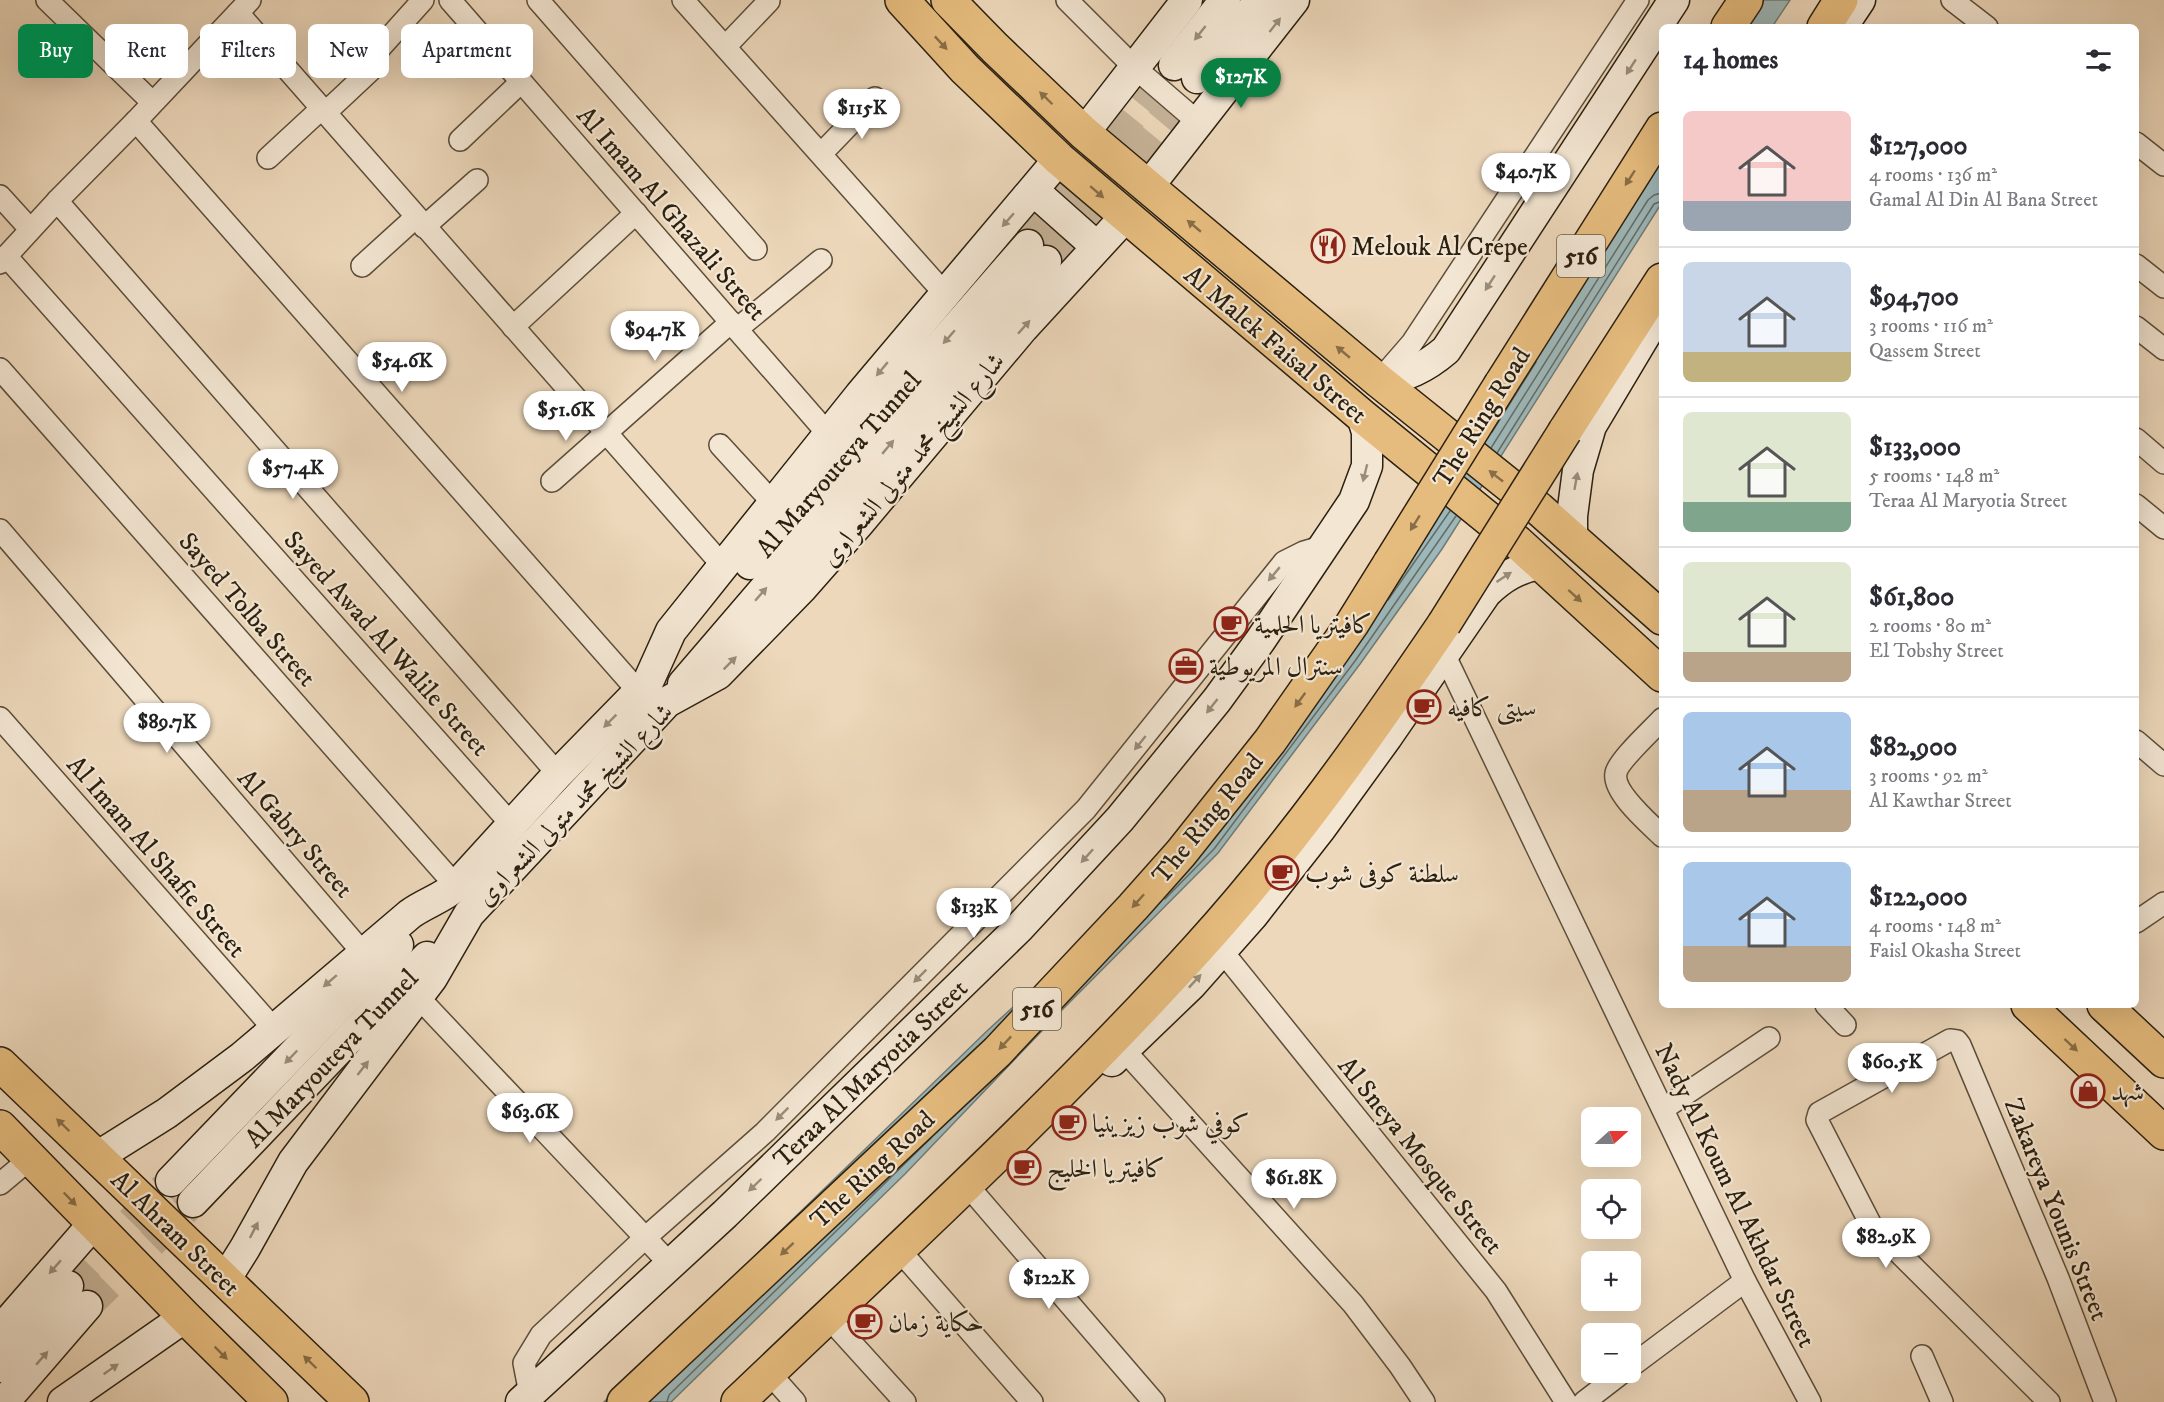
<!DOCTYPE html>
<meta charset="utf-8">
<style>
:root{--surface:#fff;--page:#f7f7f7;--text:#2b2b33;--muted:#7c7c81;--line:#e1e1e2;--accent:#0b8043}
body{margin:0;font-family:"IM FELL DW Pica",Amiri,serif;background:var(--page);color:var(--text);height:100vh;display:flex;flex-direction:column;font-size:22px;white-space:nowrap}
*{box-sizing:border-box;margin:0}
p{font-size:20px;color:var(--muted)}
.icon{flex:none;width:33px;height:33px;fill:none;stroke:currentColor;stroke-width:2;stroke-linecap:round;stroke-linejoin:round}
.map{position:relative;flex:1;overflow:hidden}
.details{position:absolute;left:1659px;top:24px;width:480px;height:984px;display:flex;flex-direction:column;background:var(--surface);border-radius:9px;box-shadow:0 6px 24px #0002}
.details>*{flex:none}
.top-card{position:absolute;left:18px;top:24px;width:570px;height:54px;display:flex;gap:12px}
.needle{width:39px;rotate:69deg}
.tools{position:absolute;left:1581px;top:1107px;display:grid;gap:12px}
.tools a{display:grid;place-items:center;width:60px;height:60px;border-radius:9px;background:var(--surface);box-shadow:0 6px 24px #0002;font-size:30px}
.price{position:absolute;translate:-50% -51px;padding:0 14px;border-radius:21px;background:#fff;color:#222;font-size:20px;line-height:39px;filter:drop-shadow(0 2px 3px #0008)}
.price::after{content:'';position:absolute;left:50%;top:36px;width:18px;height:14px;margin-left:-9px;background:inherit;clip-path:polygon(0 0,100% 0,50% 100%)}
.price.selected{background:var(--accent);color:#fff}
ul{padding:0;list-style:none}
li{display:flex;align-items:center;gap:18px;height:150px;padding:0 24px}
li+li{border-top:2px solid var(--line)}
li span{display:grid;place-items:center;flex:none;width:168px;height:120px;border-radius:9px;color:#555}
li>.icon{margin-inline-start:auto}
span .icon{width:72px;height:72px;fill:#fffc;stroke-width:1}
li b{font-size:26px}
h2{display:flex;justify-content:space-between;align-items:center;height:72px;padding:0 24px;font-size:26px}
.chip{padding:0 21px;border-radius:9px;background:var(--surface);box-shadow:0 6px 24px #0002;font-size:21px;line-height:54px}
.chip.selected{background:var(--accent);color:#fff}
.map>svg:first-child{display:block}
.water{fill:#9db8ba;stroke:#6f7b76;stroke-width:1.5}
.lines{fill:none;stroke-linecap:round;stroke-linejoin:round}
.shore{stroke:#646c65;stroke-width:1.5}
.secondary-tunnel{stroke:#c6b399;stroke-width:30;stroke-dasharray:30 15;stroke-linecap:butt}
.minor-casing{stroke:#5c4e3b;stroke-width:24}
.secondary-casing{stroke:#2b2010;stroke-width:33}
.primary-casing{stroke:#2b2010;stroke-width:36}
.motorway-casing{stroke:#2b2010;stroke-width:36}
.minor{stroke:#f3e6d3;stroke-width:21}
.secondary{stroke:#f3e6d3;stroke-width:30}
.primary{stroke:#e6bc7e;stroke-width:33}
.motorway{stroke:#e6bc7e;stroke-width:33}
.motorway-bridge-casing{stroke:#2b2010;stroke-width:36;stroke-linecap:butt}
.motorway-bridge{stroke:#e6bc7e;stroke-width:33}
.oneway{fill:#998d7b}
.oneway2{fill:#886e47}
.labels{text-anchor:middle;stroke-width:4.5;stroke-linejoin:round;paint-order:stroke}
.shield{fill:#f3e6d3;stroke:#675b4a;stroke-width:1.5}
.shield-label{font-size:24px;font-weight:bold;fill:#2b2010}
.street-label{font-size:26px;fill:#2b2010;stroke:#f3e6d3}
.poi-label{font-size:26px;fill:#2b2010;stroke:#f3e6d3;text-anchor:start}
</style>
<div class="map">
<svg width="2164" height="1402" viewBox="0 0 2164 1402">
<rect width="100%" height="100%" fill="#edd8bb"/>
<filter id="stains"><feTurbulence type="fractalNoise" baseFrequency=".00333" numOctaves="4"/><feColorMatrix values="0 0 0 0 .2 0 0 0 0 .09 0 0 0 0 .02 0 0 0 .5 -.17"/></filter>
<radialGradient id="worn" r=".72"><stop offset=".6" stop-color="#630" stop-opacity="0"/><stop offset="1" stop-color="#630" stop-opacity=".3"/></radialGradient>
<g class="water">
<path d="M 1743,0 L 1790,0 L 1772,27 L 1726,27 Z"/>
<path d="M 1662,132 L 1661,204 L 1442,549 L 1360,664 L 1218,853 L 1060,1012 L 905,1174 L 671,1402 L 604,1402 L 988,1030 L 1111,917 L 1305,690 Z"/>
</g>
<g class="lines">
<g class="shore">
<path d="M 1492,432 L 1536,362"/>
<path d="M 1491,448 L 1648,200 L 1654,195 L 1662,193"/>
<path d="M 1497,453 L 1654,204 L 1662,201"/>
<path d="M 1388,600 L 1450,511"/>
<path d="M 1165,899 L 1214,849 L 1355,661 L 1456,516"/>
<path d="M 667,1402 L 669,1395 L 931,1138"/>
</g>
<g class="secondary-tunnel">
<path d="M 1028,245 L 1174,65"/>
<path d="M 1046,261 L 1197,78"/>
<path d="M 68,1286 L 165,1187"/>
<path d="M 87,1306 L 193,1202"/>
</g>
<g class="minor-casing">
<g id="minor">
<path d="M 47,0 L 152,102"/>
<path d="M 450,0 L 829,435"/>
<path d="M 538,0 L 756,249"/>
<path d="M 683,0 L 945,294"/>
<path d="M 1067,0 L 1134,67 L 1199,123"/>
<path d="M 1952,0 L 1987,27"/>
<path d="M 238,13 L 724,567"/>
<path d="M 725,47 L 769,1"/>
<path d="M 325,113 L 372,69 L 379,49 L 423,0"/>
<path d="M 136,121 L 639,692"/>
<path d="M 460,140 L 521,82"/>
<path d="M 2136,143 L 2164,165"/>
<path d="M 821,154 L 875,98"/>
<path d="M 268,158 L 321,109"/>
<path d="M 0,196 L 30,229"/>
<path d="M 57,201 L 558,774"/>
<path d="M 424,227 L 477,180"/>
<path d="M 6,256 L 512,825"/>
<path d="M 0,263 L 57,201 L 136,121 L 250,0"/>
<path d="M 2136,265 L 2164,287"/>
<path d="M 362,266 L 416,217"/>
<path d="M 513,327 L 636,213"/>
<path d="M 2136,327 L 2164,349"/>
<path d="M 737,329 L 821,260"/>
<path d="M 0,369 L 456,886"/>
<path d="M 1379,381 L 1412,343 L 1638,0"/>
<path d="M 2136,439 L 2164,463"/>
<path d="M 720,445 L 774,504"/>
<path d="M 552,481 L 731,322"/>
<path d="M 2136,505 L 2164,528"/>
<path d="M 0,530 L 363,953"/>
<path d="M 1444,654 L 1745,1281 L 1810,1402"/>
<path d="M 0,718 L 274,1029"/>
<path d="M 1662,719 C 1653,729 1618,761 1616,773 C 1612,792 1649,823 1662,836"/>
<path d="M 2136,741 L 2164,765"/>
<path d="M 2136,922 L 2164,903"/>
<path d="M 1222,951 L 1496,1291 L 1566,1402"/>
<path d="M 418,997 L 670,1264"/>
<path d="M 1826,1005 L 1845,1025"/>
<path d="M 1124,1050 L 1353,1304 L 1400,1366 L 1424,1402"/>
<path d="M 1663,1109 L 1769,1038"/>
<path d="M 0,1184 L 31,1158"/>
<path d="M 974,1193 L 1154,1402"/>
<path d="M 907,1259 L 1032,1402"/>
<path d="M 837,1327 L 905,1402"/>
<path d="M 1922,1356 L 1942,1402"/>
<path d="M 1630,1367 L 1745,1281"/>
<path d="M 779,1384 L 795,1402"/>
<path d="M 530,1394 L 524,1363 L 541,1335 L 645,1238 L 765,1132 L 1086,809 L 1284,562 L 1304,552 L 1324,546"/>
<path d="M 1584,1402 L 1623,1372"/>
<path d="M 2049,1402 L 1871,1225 L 1817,1120 L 1819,1113 L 1950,1040 L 1957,1041 L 1960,1045 L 2058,1278 L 2105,1402"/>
</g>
</g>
<g class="secondary-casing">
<g id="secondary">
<path d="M 1842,27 L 1860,0"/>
<path d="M 1174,65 L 1225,0"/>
<path d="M 1197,78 L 1260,0"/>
<path d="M 1084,133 L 1187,0"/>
<path d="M 1148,187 L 1294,0"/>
<path d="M 1034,191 L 1097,247"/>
<path d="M 1379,381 C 1405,377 1425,368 1446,350 L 1674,0"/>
<path d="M 1572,539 L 1572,516 L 1578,470 L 1591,426 L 1650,327"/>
<path d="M 750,564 L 1028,245"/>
<path d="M 683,684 L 1046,261"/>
<path d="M 1112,1061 L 1191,985 L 1253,915 L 1321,828 L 1387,737 L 1486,593 C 1502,577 1518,568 1540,564"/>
<path d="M 97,1157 L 167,1113 L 242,1057 L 410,914 C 425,903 443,898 456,886 L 558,774 L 648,682 L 671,631 L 860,395 L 1059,159"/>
<path d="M 171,1181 L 398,945"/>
<path d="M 193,1202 L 427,957"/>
<path d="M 225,1280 L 245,1248 L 293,1162 L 432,978 L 469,914 L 667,702 L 718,674 L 801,589 L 859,523 L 1023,328 L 1125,217"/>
<path d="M 0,1331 L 94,1223"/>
<path d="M 0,1367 L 68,1286"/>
<path d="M 4,1402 L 87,1306"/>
<path d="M 63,1402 L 185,1317"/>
<path d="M 521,1402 L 725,1214 L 1018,929 L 1120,819 L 1217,700 L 1260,641 L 1354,501 L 1367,466 L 1367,432 L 1362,416"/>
</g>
</g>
<g class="primary-casing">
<g id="primary">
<path d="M 902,0 L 965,69 L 1059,159 L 1362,416 L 1517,542 L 1662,675"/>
<path d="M 948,0 L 995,48 L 1084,133 L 1379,381 L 1539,509 L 1662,618"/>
<path d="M 2028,1005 L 2164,1133"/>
<path d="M 2104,1005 L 2164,1061"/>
<path d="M 0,1064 L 352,1402"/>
<path d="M 0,1127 L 185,1317 L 271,1402"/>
</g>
</g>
<g class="motorway-casing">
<g id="motorway">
<path d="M 1728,27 L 1746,0"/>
<path d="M 1824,27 L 1841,0"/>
<path d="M 1501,384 L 1662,129"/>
<path d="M 1565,431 L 1662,280"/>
<path d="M 624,1402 L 997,1052 L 1133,907 L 1181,853 L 1270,741 L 1352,624 L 1390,563"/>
<path d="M 738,1402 C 894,1253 1053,1108 1198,948 C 1289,848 1368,736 1444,624"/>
</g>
</g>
<use href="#minor" class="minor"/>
<use href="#secondary" class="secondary"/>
<use href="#primary" class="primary"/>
<use href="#motorway" class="motorway"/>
<g class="motorway-bridge-casing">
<g id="motorway-bridge">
<path d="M 1390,563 L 1501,384"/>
<path d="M 1444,624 L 1565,431"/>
</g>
</g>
<use href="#motorway-bridge" class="motorway-bridge"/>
</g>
<defs><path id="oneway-solid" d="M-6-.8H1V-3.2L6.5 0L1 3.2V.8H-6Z" transform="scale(1.5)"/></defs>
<g class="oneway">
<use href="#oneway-solid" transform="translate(1275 25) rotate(-52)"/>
<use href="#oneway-solid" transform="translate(1200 33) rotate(128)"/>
<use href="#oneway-solid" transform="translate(1631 67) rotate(123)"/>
<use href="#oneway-solid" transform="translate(1008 220) rotate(131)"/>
<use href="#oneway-solid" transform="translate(1490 283) rotate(123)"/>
<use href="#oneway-solid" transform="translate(1024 327) rotate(-48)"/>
<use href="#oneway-solid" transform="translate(949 337) rotate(131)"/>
<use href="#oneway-solid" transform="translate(882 369) rotate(130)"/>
<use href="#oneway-solid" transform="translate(888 447) rotate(-50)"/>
<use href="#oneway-solid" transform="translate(1365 473) rotate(104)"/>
<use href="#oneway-solid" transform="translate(1576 481) rotate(-80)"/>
<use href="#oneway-solid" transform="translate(1274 574) rotate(130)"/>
<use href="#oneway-solid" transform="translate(1504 577) rotate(-33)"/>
<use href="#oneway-solid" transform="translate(761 594) rotate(-49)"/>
<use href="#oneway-solid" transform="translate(730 663) rotate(-45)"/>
<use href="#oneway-solid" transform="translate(1212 706) rotate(128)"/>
<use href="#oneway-solid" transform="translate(610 721) rotate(135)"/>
<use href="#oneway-solid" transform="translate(1140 743) rotate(129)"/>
<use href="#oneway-solid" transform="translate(1087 856) rotate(132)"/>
<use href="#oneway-solid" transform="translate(920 976) rotate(135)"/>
<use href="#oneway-solid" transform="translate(330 981) rotate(139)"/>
<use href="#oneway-solid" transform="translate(1195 981) rotate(-47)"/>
<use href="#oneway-solid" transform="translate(291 1057) rotate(134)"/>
<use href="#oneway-solid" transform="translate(363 1068) rotate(-52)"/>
<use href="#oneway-solid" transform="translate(782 1114) rotate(135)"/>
<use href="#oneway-solid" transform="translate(755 1185) rotate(136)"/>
<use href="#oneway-solid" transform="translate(254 1230) rotate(-63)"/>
<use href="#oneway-solid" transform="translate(55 1267) rotate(131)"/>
<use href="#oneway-solid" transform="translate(42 1358) rotate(-49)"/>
<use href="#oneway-solid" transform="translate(111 1369) rotate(-35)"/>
</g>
<g class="oneway2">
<use href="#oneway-solid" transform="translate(941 43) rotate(47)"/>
<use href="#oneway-solid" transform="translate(1046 98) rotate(-136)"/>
<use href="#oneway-solid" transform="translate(1630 178) rotate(123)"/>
<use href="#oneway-solid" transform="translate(1097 192) rotate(41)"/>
<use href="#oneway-solid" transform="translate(1194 226) rotate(-140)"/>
<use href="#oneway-solid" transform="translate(1343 352) rotate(-140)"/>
<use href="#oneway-solid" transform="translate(1496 476) rotate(-142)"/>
<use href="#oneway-solid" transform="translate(1415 523) rotate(122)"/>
<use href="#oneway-solid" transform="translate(1575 596) rotate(42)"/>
<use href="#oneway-solid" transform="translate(1300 700) rotate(126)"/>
<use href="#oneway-solid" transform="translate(1138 901) rotate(132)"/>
<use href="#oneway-solid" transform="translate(1005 1043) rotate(133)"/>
<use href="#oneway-solid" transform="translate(2071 1045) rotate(43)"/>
<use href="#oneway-solid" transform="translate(63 1125) rotate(-136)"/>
<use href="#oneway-solid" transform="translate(70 1199) rotate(46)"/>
<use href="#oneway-solid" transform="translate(787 1249) rotate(137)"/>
<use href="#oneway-solid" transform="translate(221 1353) rotate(45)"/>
<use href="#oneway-solid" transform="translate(310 1362) rotate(-136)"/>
</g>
<defs>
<g id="restaurant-ring" transform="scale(1.725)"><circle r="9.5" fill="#f3e6d3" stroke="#8f2418" stroke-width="1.5"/><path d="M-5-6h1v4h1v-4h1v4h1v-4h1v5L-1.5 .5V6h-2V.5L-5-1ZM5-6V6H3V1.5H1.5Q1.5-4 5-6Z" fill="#8f2418"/></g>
<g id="cafe-ring" transform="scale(1.725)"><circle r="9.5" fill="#f3e6d3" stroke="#8f2418" stroke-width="1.5"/><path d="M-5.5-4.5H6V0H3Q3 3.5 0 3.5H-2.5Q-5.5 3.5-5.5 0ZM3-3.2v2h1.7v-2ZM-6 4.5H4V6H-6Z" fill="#8f2418"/></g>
<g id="office-ring" transform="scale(1.725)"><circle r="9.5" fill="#f3e6d3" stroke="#8f2418" stroke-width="1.5"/><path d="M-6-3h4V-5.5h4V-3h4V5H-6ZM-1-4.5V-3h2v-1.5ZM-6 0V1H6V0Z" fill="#8f2418"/></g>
<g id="shop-ring" transform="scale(1.725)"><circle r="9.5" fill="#f3e6d3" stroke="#8f2418" stroke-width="1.5"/><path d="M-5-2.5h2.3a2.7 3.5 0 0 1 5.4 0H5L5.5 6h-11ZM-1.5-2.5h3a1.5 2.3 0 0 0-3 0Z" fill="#8f2418"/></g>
</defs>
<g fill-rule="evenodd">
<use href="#restaurant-ring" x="1328" y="246"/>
<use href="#cafe-ring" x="1231" y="624"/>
<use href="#office-ring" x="1186" y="666"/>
<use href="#cafe-ring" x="1424" y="707"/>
<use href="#cafe-ring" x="1282" y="873"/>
<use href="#shop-ring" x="2088" y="1091"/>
<use href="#cafe-ring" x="1069" y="1123"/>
<use href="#cafe-ring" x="1024" y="1168"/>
<use href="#cafe-ring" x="865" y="1322"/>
</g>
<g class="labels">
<g class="shield">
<rect x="1557" y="235" width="48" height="42" rx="4.5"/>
<rect x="1013" y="988" width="48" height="42" rx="4.5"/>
</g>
<g class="shield-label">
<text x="1581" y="264">516</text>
<text x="1037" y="1017">516</text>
</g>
<g class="street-label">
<text transform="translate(672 213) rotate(49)" y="9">Al Imam Al Ghazali Street</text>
<text transform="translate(1276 344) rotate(40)" y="9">Al Malek Faisal Street</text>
<text transform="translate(1481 417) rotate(-58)" y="9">The Ring Road</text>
<text transform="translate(912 459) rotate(-50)" y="9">شارع الشيخ محمد متولى الشعراوى</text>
<text transform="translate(838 464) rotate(-49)" y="9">Al Maryouteya Tunnel</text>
<text transform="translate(248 609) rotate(49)" y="9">Sayed Tolba Street</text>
<text transform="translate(387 643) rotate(48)" y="9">Sayed Awad Al Walile Street</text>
<text transform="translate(574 804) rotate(-46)" y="9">شارع الشيخ محمد متولى الشعراوى</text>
<text transform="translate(1207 818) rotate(-51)" y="9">The Ring Road</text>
<text transform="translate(296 833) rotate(49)" y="9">Al Gabry Street</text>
<text transform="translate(157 856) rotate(49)" y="9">Al Imam Al Shafie Street</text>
<text transform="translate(331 1058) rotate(-46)" y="9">Al Maryouteya Tunnel</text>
<text transform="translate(870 1073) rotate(-44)" y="9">Teraa Al Maryotia Street</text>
<text transform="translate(1421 1155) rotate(51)" y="9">Al Sneya Mosque Street</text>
<text transform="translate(872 1169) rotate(-43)" y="9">The Ring Road</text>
<text transform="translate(1736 1195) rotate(64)" y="9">Nady Al Koum Al Akhdar Street</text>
<text transform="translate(2057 1209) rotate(68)" y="9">Zakareya Younis Street</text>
<text transform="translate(176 1233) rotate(44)" y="9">Al Ahram Street</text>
</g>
<g class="poi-label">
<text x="1351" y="255">Melouk Al Crepe</text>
<text x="1254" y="633">كافيتريا الحلمية</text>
<text x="1209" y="675">سنترال المريوطية</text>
<text x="1447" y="716">سيتى كافيه</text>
<text x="1305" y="882">سلطنة كوفى شوب</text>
<text x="2111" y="1100">شهد</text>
<text x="1092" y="1132">كوفي شوب زيزينيا</text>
<text x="1047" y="1177">كافيتريا الخليج</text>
<text x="888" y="1331">حكاية زمان</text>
</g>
</g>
<rect width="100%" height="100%" filter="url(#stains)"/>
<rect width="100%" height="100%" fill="url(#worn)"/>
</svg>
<div class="tools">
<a><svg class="needle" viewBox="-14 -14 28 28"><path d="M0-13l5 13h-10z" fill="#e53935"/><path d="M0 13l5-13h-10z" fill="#7c7c81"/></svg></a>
<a><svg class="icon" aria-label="locate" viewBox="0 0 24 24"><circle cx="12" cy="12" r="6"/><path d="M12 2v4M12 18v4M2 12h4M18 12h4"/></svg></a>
<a>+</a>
<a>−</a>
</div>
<b class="price selected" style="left:1241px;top:109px">$127K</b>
<b class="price" style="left:862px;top:140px">$115K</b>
<b class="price" style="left:1526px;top:204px">$40.7K</b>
<b class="price" style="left:655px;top:362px">$94.7K</b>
<b class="price" style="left:402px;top:393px">$54.6K</b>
<b class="price" style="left:566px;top:442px">$51.6K</b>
<b class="price" style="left:293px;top:500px">$57.4K</b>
<b class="price" style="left:167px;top:754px">$89.7K</b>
<b class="price" style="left:974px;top:939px">$133K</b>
<b class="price" style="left:1892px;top:1094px">$60.5K</b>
<b class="price" style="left:530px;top:1144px">$63.6K</b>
<b class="price" style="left:1294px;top:1210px">$61.8K</b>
<b class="price" style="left:1886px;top:1269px">$82.9K</b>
<b class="price" style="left:1049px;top:1310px">$122K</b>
<div class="top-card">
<a class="chip selected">Buy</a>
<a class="chip">Rent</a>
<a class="chip">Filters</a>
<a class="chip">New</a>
<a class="chip">Apartment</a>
</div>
<section class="details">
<h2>14 homes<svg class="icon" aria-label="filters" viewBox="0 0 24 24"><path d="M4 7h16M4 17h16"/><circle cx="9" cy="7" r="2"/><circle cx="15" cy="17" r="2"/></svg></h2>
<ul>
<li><span style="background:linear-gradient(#f6c9c9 75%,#9aa5b1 0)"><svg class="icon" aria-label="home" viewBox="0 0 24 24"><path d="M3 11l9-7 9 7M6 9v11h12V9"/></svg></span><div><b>$127,000</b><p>4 rooms · 136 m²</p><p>Gamal Al Din Al Bana Street</p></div></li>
<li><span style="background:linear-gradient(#c9d6e8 75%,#c2b280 0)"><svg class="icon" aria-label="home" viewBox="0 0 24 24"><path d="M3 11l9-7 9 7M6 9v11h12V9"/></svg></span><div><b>$94,700</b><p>3 rooms · 116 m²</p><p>Qassem Street</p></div></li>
<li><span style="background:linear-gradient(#dfe7d0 75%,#7fa58c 0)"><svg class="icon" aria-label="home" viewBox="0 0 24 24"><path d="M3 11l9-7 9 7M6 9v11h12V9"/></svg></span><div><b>$133,000</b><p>5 rooms · 148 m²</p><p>Teraa Al Maryotia Street</p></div></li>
<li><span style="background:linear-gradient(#dfe7d0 75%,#b9a48a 0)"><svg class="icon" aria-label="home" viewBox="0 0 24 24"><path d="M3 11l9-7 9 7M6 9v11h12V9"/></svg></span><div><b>$61,800</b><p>2 rooms · 80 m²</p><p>El Tobshy Street</p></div></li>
<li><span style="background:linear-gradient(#a9c7e8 65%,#b9a48a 0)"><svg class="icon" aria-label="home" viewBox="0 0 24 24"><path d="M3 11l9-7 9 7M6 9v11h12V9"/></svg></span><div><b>$82,900</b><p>3 rooms · 92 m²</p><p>Al Kawthar Street</p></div></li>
<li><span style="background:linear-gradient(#a9c7e8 70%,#b9a48a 0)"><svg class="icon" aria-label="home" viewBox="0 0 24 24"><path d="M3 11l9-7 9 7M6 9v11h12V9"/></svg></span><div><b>$122,000</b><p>4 rooms · 148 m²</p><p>Faisl Okasha Street</p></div></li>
</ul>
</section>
</div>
